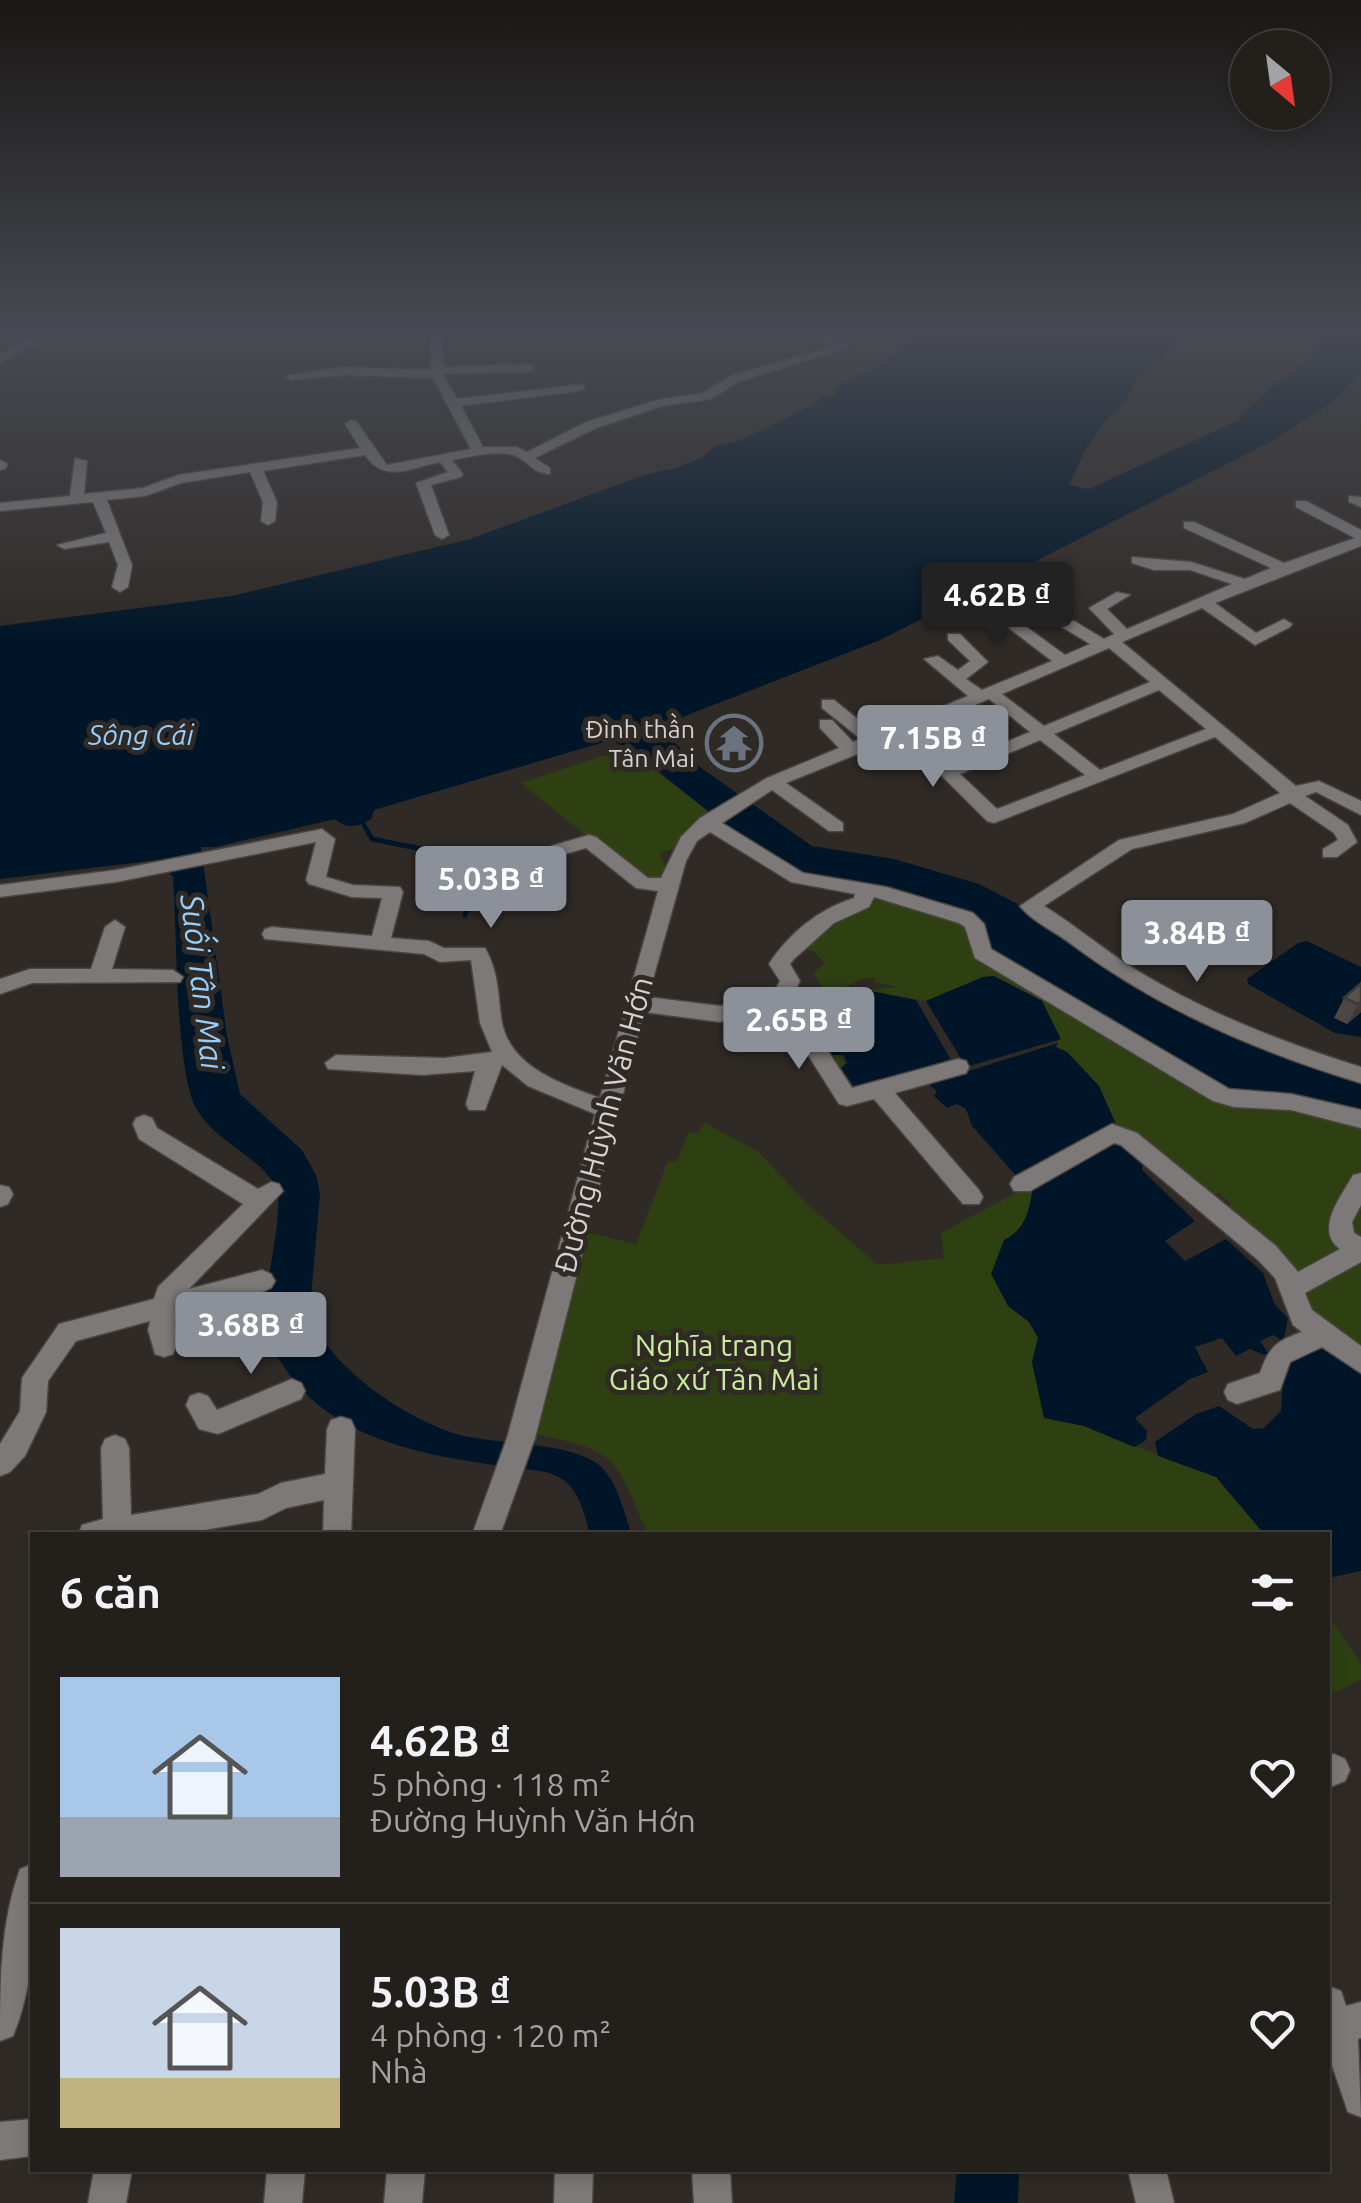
<!DOCTYPE html>
<html lang="vi">
<meta charset="utf-8">
<style>
:root{--surface:#23201c;--page:#2b2825;--text:#f1f3f6;--muted:#a3a3a3;--line:#403e3b;--accent:#8c9099}
body{margin:0;font-family:Ubuntu,sans-serif;background:var(--page);color:var(--text);height:100vh;display:flex;flex-direction:column;font-size:38px;white-space:nowrap}
*{box-sizing:border-box;margin:0}
p{font-size:32px;color:var(--muted)}
.icon{flex:none;width:55px;height:55px;fill:none;stroke:currentColor;stroke-width:2;stroke-linecap:round;stroke-linejoin:round}
.map{position:relative;flex:1;overflow:hidden}
.drawer{position:absolute;left:30px;top:1532px;width:1300px;height:640px;display:flex;flex-direction:column;background:var(--surface);border-radius:0px;box-shadow:0 5px 15px #0003,0 0 0 2px var(--line)}
.drawer>*{flex:none}
.needle{width:65px;rotate:151deg}
.controls{position:absolute;left:1230px;top:30px;display:grid;gap:20px}
.controls a{display:grid;place-items:center;width:100px;height:100px;border-radius:50%;background:var(--surface);box-shadow:0 5px 15px #0003,0 0 0 2px var(--line);font-size:50px}
.price{position:absolute;translate:-50% -85px;padding:0 22px;border-radius:10px;background:var(--accent);color:#fff;font-size:32px;line-height:65px;filter:drop-shadow(0 2px 5px #0008)}
.price::after{content:'';position:absolute;left:50%;top:60px;width:30px;height:22px;margin-left:-15px;background:inherit;clip-path:polygon(0 0,100% 0,50% 100%)}
.price.active{background:#222;color:#fff}
ul{padding:0;list-style:none}
li{display:flex;align-items:center;gap:30px;height:250px;padding:0 30px}
li+li{border-top:2px solid var(--line)}
li span{display:grid;place-items:center;flex:none;width:280px;height:200px;border-radius:0px;color:#555}
li>.icon{margin-inline-start:auto}
span .icon{width:120px;height:120px;fill:#fffc;stroke-width:1}
li b{font-size:42px}
h2{display:flex;justify-content:space-between;align-items:center;height:120px;padding:0 30px;font-size:42px}
.map>svg:first-child{display:block}
.green{fill:#2e4012}
.water{fill:#001628}
.lines{fill:none;stroke-linecap:round;stroke-linejoin:round}
.stream-far1{stroke:#001628;stroke-width:4}
.stream{stroke:#001628;stroke-width:5}
.minor-casing{stroke:#4a4541;stroke-width:3}
.minor{fill:#7c7978;fill-rule:evenodd}
.wall{fill:#4c4744}
.shaded-wall{fill:#3e3937}
.building{fill:#58524f;stroke:#3e3937;stroke-width:2.5}
.labels{text-anchor:middle;stroke-width:10;stroke-linejoin:round;paint-order:stroke}
.far-poi-label{font-size:25px;fill:#d5d1cf;stroke:#2f2a26;text-anchor:end}
.far-water-label{font-size:28px;font-style:italic;fill:#94cffd;stroke:#2f2a26}
.street-label{font-size:30px;fill:#d5d1cf;stroke:#2f2a26}
.park-label{font-size:30px;fill:#c8ec9b;stroke:#2f2a26}
.water-label{font-size:32px;font-style:italic;fill:#94cffd;stroke:#2f2a26}
</style>
<div class="map">
<svg width="1361" height="2203" viewBox="0 0 1361 2203">
<rect width="100%" height="100%" fill="#2f2a26"/>
<g class="green">
<path d="M 626,748 L 710,813 L 673,850 L 660,853 L 668,873 L 664,882 L 644,882 L 521,783 Z"/>
<path d="M 869,893 L 962,920 L 1278,1104 L 1361,1124 L 1361,1244 L 1294,1279 L 1223,1210 L 1231,1204 L 1219,1193 L 1212,1195 L 1119,1131 L 1099,1086 L 1068,1052 L 1056,1047 L 1060,1039 L 1042,1001 L 994,976 L 983,977 L 926,1001 L 865,990 L 898,987 L 875,982 L 874,977 L 861,979 L 844,988 L 848,1005 L 830,1015 L 853,1094 L 815,1038 L 806,1016 L 822,1012 L 817,1003 L 800,1008 L 790,997 L 794,985 L 805,998 L 825,990 L 813,974 L 825,963 L 814,952 L 801,948 L 829,923 L 834,927 L 838,920 L 861,911 Z"/>
<path d="M 705,1123 L 759,1152 L 805,1202 L 878,1265 L 944,1258 L 941,1233 L 1034,1183 L 1028,1214 L 1019,1233 L 1008,1306 L 1029,1322 L 1038,1338 L 1032,1362 L 1044,1418 L 1084,1426 L 1216,1477 L 1265,1535 L 648,1535 C 613,1453 619,1451 529,1433 L 582,1231 L 636,1244 L 668,1161 L 677,1162 L 688,1132 L 697,1134 Z"/>
<path d="M 1361,1257 L 1361,1356 L 1328,1334 L 1297,1291 Z"/>
<path d="M 1328,1615 L 1361,1664 L 1361,1679 L 1328,1696 Z"/>
</g>
<g class="water">
<path d="M 927,330 L 1193,330 L 1134,382 L 1126,402 L 1108,418 L 1087,447 L 1069,485 L 1089,489 L 1241,419 L 1242,413 C 1264,398 1267,386 1294,373 L 1297,366 L 1313,358 L 1316,347 L 1334,330 L 1361,330 L 1361,372 L 1331,403 L 1274,440 L 880,640 L 667,723 L 671,729 L 669,737 L 700,767 L 812,846 L 894,859 L 979,884 L 1037,914 L 1119,974 L 1361,1078 L 1361,1116 L 1235,1095 L 987,951 L 979,922 L 816,881 L 733,831 L 634,752 L 611,740 L 374,810 L 371,819 C 358,827 347,830 335,819 L 216,847 L 201,847 L 227,1036 L 240,1094 L 302,1150 L 316,1175 L 320,1194 L 310,1309 C 318,1362 415,1426 465,1436 C 499,1444 574,1443 600,1466 C 618,1482 624,1513 632,1535 L 590,1535 C 582,1506 578,1481 546,1472 C 456,1459 340,1452 285,1368 C 277,1356 266,1342 266,1327 C 263,1281 281,1235 278,1190 C 260,1155 215,1143 196,1108 C 175,1070 177,928 173,877 L 158,860 L 0,879 L 0,626 L 232,596 L 470,539 L 647,474 L 676,468 L 703,457 L 714,447 L 743,439 L 814,405 L 821,396 L 835,395 L 839,385 L 875,368 Z"/>
<path d="M 1307,941 L 1361,967 L 1361,1037 L 1335,1033 L 1248,984 L 1247,979 L 1298,943 Z"/>
<path d="M 994,976 L 1042,1001 L 1061,1039 L 966,1067 L 926,1001 L 983,977 Z"/>
<path d="M 865,990 L 916,1000 L 950,1058 L 947,1064 L 855,1088 L 841,1068 L 847,1063 L 844,1055 L 832,1055 L 821,1039 L 827,1033 L 823,1023 L 848,1005 L 849,996 Z"/>
<path d="M 1058,1043 L 1056,1047 L 1067,1052 L 1099,1086 L 1119,1131 L 1019,1179 L 972,1126 L 966,1109 L 957,1104 L 947,1108 L 934,1096 L 937,1091 L 928,1084 Z"/>
<path d="M 1114,1138 L 1143,1156 L 1142,1170 L 1195,1221 L 1165,1241 L 1185,1261 L 1226,1239 L 1263,1273 L 1274,1303 L 1288,1319 L 1283,1341 L 1273,1335 L 1260,1341 L 1268,1353 L 1264,1355 L 1250,1349 L 1236,1356 L 1222,1338 L 1195,1347 L 1208,1372 L 1190,1379 L 1135,1418 L 1147,1431 L 1146,1440 L 1134,1447 L 1084,1426 L 1044,1418 L 1032,1362 L 1038,1338 L 1029,1322 L 1008,1306 L 991,1274 L 1004,1240 C 1028,1228 1029,1208 1034,1183 Z"/>
<path d="M 1319,1345 L 1361,1370 L 1361,1571 L 1328,1578 L 1328,1535 L 1265,1535 L 1216,1477 L 1158,1456 L 1155,1442 L 1196,1414 L 1219,1406 L 1253,1429 L 1264,1428 L 1281,1411 L 1284,1366 Z"/>
<path d="M 957,2170 L 1019,2170 L 1018,2203 L 954,2203 Z"/>
</g>
<g class="lines">
<path class="stream-far1" d="M 363,823 L 366,829"/>
<path class="stream" d="M 365,827 L 372,839 L 422,849 L 476,885 L 465,915"/>
<g class="minor-casing">
<g id="minor">
<path d="M 50,330 L 65,330 L 0,363 L 0,354 Z"/>
<path d="M 431,330 L 443,330 L 443,367 L 530,364 L 536,368 L 530,372 L 443,374 L 457,399 L 583,384 L 585,387 L 579,391 L 461,406 L 483,447 L 517,447 L 527,452 L 586,422 L 657,400 L 703,393 L 730,376 L 833,346 L 810,330 L 824,330 L 849,347 L 738,382 L 711,399 L 663,406 L 596,428 L 535,458 L 550,468 L 550,474 C 533,474 527,459 513,455 C 495,450 470,457 452,460 L 463,474 L 461,477 L 431,485 L 449,535 L 442,539 L 435,535 L 416,483 L 448,472 L 440,462 C 410,468 385,484 365,455 L 263,471 L 277,502 L 275,521 L 268,525 L 261,521 L 263,502 L 250,472 L 181,483 L 145,496 L 107,500 L 132,565 L 128,587 L 120,592 L 112,587 L 118,565 L 109,542 L 64,549 L 57,545 L 106,533 L 93,502 L 0,511 L 0,503 L 70,496 L 75,458 L 87,461 L 84,494 L 143,488 L 178,475 L 360,448 L 345,424 L 351,420 L 356,421 L 387,465 L 471,449 L 433,378 L 344,375 L 291,380 L 285,376 L 344,367 L 431,370 Z"/>
<path d="M 0,460 L 8,464 L 5,469 L 0,470 Z"/>
<path d="M 1349,496 L 1361,497 L 1361,507 L 1349,502 Z"/>
<path d="M 1296,501 L 1306,501 L 1361,530 L 1361,546 L 1215,603 L 1256,633 L 1284,619 L 1292,624 L 1290,627 L 1255,645 L 1202,608 L 1122,642 L 1296,786 L 1319,781 L 1361,801 L 1361,815 L 1316,792 L 1305,796 L 1348,825 L 1357,842 L 1337,857 L 1323,857 L 1323,849 L 1338,840 L 1334,833 L 1290,803 L 1245,823 L 1132,849 L 1044,906 C 1075,925 1103,949 1133,968 C 1204,1012 1282,1042 1361,1067 L 1361,1083 C 1256,1051 1158,1009 1070,943 C 1054,931 1032,921 1020,906 L 1119,840 L 1233,814 L 1280,793 L 1215,737 L 994,823 L 987,821 L 902,736 L 786,783 L 843,823 L 843,831 L 829,831 L 772,790 L 722,823 L 803,873 L 886,887 L 973,913 L 984,924 L 991,949 L 1229,1089 L 1291,1094 L 1361,1110 L 1361,1128 L 1291,1110 L 1234,1107 L 1213,1101 L 975,958 L 965,927 L 959,923 L 874,897 L 869,907 L 834,923 L 794,959 L 790,964 L 800,981 L 792,996 L 852,1088 L 958,1059 L 966,1061 L 969,1067 L 966,1073 L 895,1093 L 979,1190 L 983,1197 L 979,1204 L 963,1204 L 874,1099 L 847,1106 L 839,1104 L 777,1006 L 720,1022 L 644,1012 L 535,1438 L 500,1535 L 472,1535 L 507,1438 L 595,1114 L 528,1086 L 502,1065 L 485,1110 L 469,1110 L 466,1104 L 475,1071 L 422,1075 L 328,1069 L 325,1063 L 336,1055 L 444,1058 L 492,1052 L 480,1023 L 471,960 L 440,962 L 424,954 L 265,939 L 262,934 L 265,929 L 272,927 L 372,936 L 382,898 L 352,897 L 309,884 L 306,880 L 316,842 L 116,882 L 0,897 L 0,885 L 116,870 L 322,829 L 335,839 L 326,877 L 353,885 L 400,887 L 403,892 L 391,938 L 429,941 L 444,948 L 485,948 C 498,971 498,992 501,1017 C 507,1066 559,1083 600,1098 L 658,891 L 636,888 L 586,848 L 558,856 L 551,854 L 551,846 L 589,835 L 596,837 L 648,878 L 661,878 L 681,837 L 700,818 L 767,778 L 839,748 L 820,728 L 820,720 L 832,720 L 853,742 L 861,739 L 822,708 L 822,700 L 834,700 L 876,734 L 968,696 L 924,659 L 938,656 L 958,670 L 970,661 L 948,640 L 948,634 L 960,634 L 988,662 L 966,679 L 982,690 L 1052,661 L 989,613 L 989,607 L 999,607 L 1065,655 L 1090,644 L 1062,627 L 1062,621 L 1074,621 L 1104,639 L 1114,634 L 1089,608 L 1117,592 L 1130,595 L 1107,609 L 1127,629 L 1232,584 L 1190,570 L 1154,570 L 1132,563 L 1132,557 L 1191,562 L 1245,579 L 1271,568 L 1184,528 L 1184,522 L 1194,522 L 1284,563 L 1355,538 L 1296,507 ZM 1109,648 L 1150,682 L 1044,726 L 1002,694 ZM 1159,690 L 1206,729 L 1100,770 L 1054,734 ZM 989,699 L 1030,732 L 951,765 L 916,730 ZM 1040,740 L 1085,775 L 997,809 L 960,774 ZM 710,832 L 791,882 L 855,894 L 854,898 C 819,909 789,933 769,964 L 780,981 L 773,993 L 720,1006 L 648,997 L 686,861 L 697,841 Z"/>
<path d="M 115,920 L 125,927 L 112,969 L 173,970 L 183,977 L 180,982 L 32,983 L 0,994 L 0,979 L 30,969 L 91,969 L 105,927 Z"/>
<path d="M 144,1115 L 152,1118 L 157,1128 L 258,1189 L 271,1182 L 279,1184 L 283,1191 L 189,1289 L 262,1270 L 271,1274 L 275,1281 L 271,1288 L 262,1292 L 176,1314 C 174,1328 179,1342 173,1354 L 164,1357 L 155,1354 L 148,1330 L 150,1321 L 76,1341 L 48,1381 L 46,1412 L 25,1456 L 10,1472 L 0,1476 L 0,1444 L 20,1411 L 22,1378 L 59,1324 L 154,1299 L 158,1287 L 243,1204 L 139,1139 L 133,1124 L 136,1118 Z"/>
<path d="M 1112,1124 L 1137,1133 L 1276,1246 L 1298,1272 L 1340,1249 C 1314,1230 1341,1197 1353,1175 L 1361,1173 L 1361,1205 L 1352,1222 L 1354,1233 L 1361,1237 L 1361,1262 L 1305,1293 L 1312,1310 L 1361,1346 L 1361,1373 L 1322,1347 L 1290,1362 L 1280,1390 L 1237,1404 L 1228,1400 L 1224,1392 L 1228,1384 L 1260,1373 C 1269,1347 1276,1341 1302,1332 L 1293,1325 L 1275,1278 L 1258,1260 L 1121,1145 L 1114,1143 L 1030,1191 L 1014,1191 L 1010,1184 L 1014,1177 Z"/>
<path d="M 0,1185 L 9,1187 L 13,1194 L 8,1204 L 0,1207 Z"/>
<path d="M 292,1379 L 301,1383 L 305,1391 L 301,1399 L 218,1434 L 199,1429 L 186,1405 L 190,1396 L 199,1393 L 208,1396 L 217,1410 Z"/>
<path d="M 341,1417 L 351,1420 L 355,1429 L 351,1535 L 323,1535 L 324,1500 L 286,1508 L 262,1520 L 175,1535 L 78,1535 L 82,1525 L 103,1519 L 101,1448 L 105,1439 L 115,1435 L 125,1439 L 129,1448 L 131,1515 L 258,1494 L 281,1483 L 325,1474 L 327,1429 L 331,1420 Z"/>
<path d="M 1334,1754 L 1345,1759 L 1350,1770 L 1345,1781 L 1328,1788 L 1328,1756 Z"/>
<path d="M 32,1864 C 36,1920 35,1983 13,2036 L 0,2041 C 0,1982 0,1924 20,1869 Z"/>
<path d="M 1328,1986 L 1341,1991 L 1346,2006 L 1361,2002 L 1361,2038 L 1358,2039 L 1361,2117 L 1348,2112 L 1328,2054 Z"/>
<path d="M 32,2119 L 32,2156 L 0,2160 L 0,2122 Z"/>
<path d="M 94,2170 L 132,2170 L 126,2203 L 88,2203 Z"/>
<path d="M 267,2170 L 305,2170 L 302,2203 L 264,2203 Z"/>
<path d="M 387,2170 L 425,2170 L 422,2203 L 384,2203 Z"/>
<path d="M 555,2170 L 593,2170 L 592,2203 L 554,2203 Z"/>
<path d="M 692,2170 L 730,2170 L 732,2203 L 694,2203 Z"/>
<path d="M 1128,2170 L 1166,2170 L 1174,2203 L 1136,2203 Z"/>
</g>
</g>
<use href="#minor" class="minor"/>
</g>
<g class="wall">
<path d="M 716,728 L 753,731 L 753,744 L 740,753 L 716,741 Z"/>
<path d="M 1361,983 L 1361,1012 L 1347,1024 L 1334,1018 L 1344,998 Z"/>
</g>
<g class="shaded-wall">
<path d="M 753,731 L 753,744 L 740,753 L 740,740 Z"/>
<path d="M 1361,1002 L 1361,1012 L 1347,1024 L 1358,1004 Z"/>
</g>
<g class="building">
<path d="M 729,720 L 753,731 L 740,740 L 716,728 Z"/>
<path d="M 1361,983 L 1361,1002 L 1358,1004 L 1344,998 Z"/>
</g>
<linearGradient id="sky" x2="0" y2="1"><stop stop-color="#1a1715"/><stop offset="0.52" stop-color="#474a52"/><stop offset="1" stop-color="#474a52" stop-opacity="0"/></linearGradient>
<rect width="1361" height="639" fill="url(#sky)"/>
<defs>
<g id="temple-ring" transform="scale(2.875)"><circle r="9.5" fill="#2f2a26" stroke="#6b7280" stroke-width="1.5"/><path d="M0-6L5-2H3V0L6.5 2.5H4V6H1.5V3h-3V6H-4V2.5H-6.5L-3 0V-2H-5Z" fill="#6b7280"/></g>
</defs>
<g fill-rule="evenodd">
<use href="#temple-ring" x="734" y="743"/>
</g>
<g class="labels">
<g class="far-poi-label">
<text x="695" y="738">Đình thần<tspan x="695" dy="29">Tân Mai</tspan></text>
</g>
<g class="far-water-label">
<text x="141" y="745">Sông Cái</text>
</g>
<g class="street-label">
<text transform="translate(604 1125) rotate(-75)" y="10">Đường Huỳnh Văn Hớn</text>
</g>
<g class="park-label">
<text x="714" y="1356">Nghĩa trang<tspan x="714" dy="34">Giáo xứ Tân Mai</tspan></text>
</g>
<g class="water-label">
<text transform="translate(202 982) rotate(83)" y="11">Suối Tân Mai</text>
</g>
</g>
</svg>
<div class="controls">
<a><svg class="needle" viewBox="-14 -14 28 28"><path d="M0-13l5 13h-10z" fill="#e53935"/><path d="M0 13l5-13h-10z" fill="#a3a3a3"/></svg></a>
</div>
<b class="price active" style="left:997px;top:647px">4.62B ₫</b>
<b class="price" style="left:933px;top:790px">7.15B ₫</b>
<b class="price" style="left:491px;top:931px">5.03B ₫</b>
<b class="price" style="left:1197px;top:985px">3.84B ₫</b>
<b class="price" style="left:799px;top:1072px">2.65B ₫</b>
<b class="price" style="left:251px;top:1377px">3.68B ₫</b>
<section class="drawer">
<h2>6 căn<svg class="icon" aria-label="filters" viewBox="0 0 24 24"><path d="M4 7h16M4 17h16"/><circle cx="9" cy="7" r="2"/><circle cx="15" cy="17" r="2"/></svg></h2>
<ul>
<li><span style="background:linear-gradient(#a9c7e8 70%,#9aa5b1 0)"><svg class="icon" aria-label="home" viewBox="0 0 24 24"><path d="M3 11l9-7 9 7M6 9v11h12V9"/></svg></span><div><b>4.62B ₫</b><p>5 phòng · 118 m²</p><p>Đường Huỳnh Văn Hớn</p></div><svg class="icon" aria-label="heart" viewBox="0 0 24 24"><path d="M12 20l-8-8c-3-5 5-10 8-4 3-6 11-1 8 4z"/></svg></li>
<li><span style="background:linear-gradient(#c9d6e8 75%,#c2b280 0)"><svg class="icon" aria-label="home" viewBox="0 0 24 24"><path d="M3 11l9-7 9 7M6 9v11h12V9"/></svg></span><div><b>5.03B ₫</b><p>4 phòng · 120 m²</p><p>Nhà</p></div><svg class="icon" aria-label="heart" viewBox="0 0 24 24"><path d="M12 20l-8-8c-3-5 5-10 8-4 3-6 11-1 8 4z"/></svg></li>
</ul>
</section>
</div>
